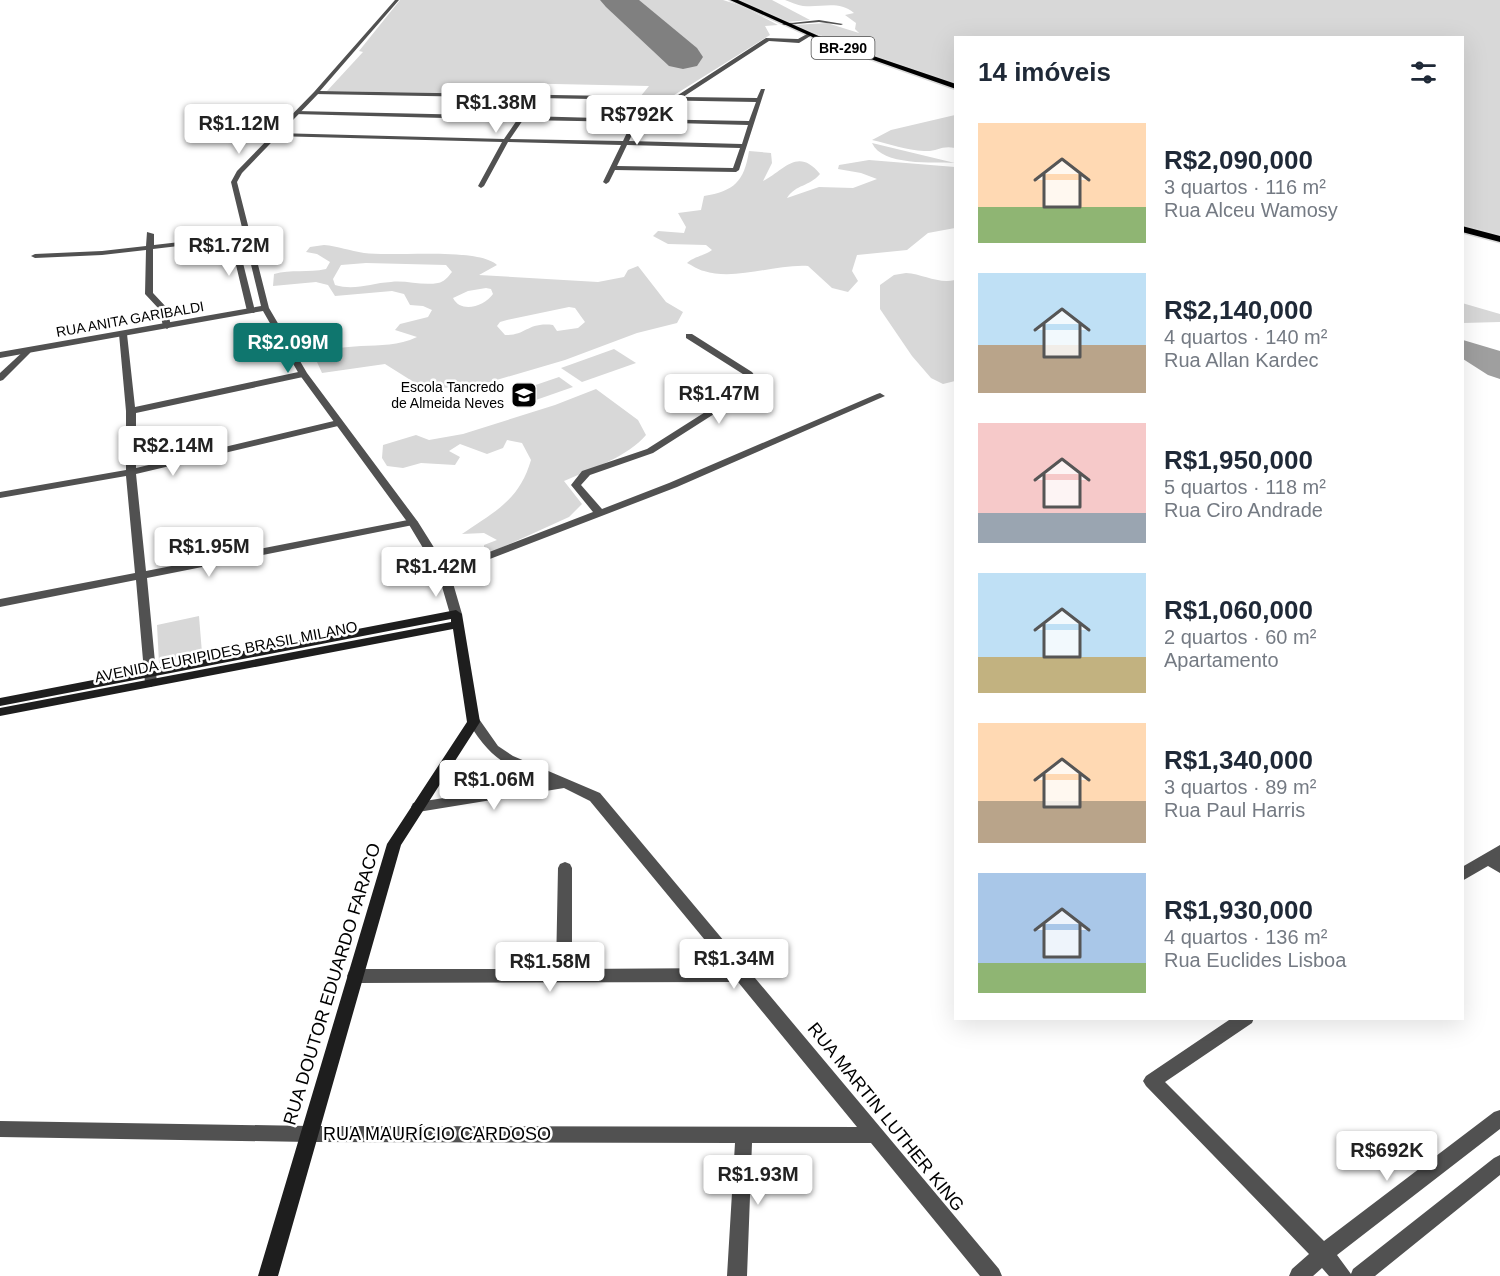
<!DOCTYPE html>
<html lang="pt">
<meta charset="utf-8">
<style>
:root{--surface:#fff;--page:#f6f6f7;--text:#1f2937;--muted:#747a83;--accent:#0f766e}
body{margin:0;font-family:Helvetica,sans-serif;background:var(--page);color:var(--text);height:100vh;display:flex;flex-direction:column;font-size:22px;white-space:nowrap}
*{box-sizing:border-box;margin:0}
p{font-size:20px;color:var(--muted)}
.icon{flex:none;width:33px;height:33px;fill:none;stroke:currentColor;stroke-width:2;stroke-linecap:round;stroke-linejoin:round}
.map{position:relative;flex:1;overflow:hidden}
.side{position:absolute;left:954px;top:36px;width:510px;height:984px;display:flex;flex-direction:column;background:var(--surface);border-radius:0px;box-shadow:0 6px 24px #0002}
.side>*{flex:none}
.price{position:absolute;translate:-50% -51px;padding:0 14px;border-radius:6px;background:#fff;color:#222;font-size:20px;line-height:39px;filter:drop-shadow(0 2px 3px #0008)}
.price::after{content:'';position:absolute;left:50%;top:36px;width:18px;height:14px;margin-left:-9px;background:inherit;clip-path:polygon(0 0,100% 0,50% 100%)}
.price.selected{background:var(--accent);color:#fff}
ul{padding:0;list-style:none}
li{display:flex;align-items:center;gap:18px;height:150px;padding:0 24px}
li span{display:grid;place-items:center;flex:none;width:168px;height:120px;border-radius:0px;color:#555}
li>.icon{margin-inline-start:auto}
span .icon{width:72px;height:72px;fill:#fffc;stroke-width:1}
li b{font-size:26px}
h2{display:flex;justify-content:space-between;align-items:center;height:72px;padding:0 24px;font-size:26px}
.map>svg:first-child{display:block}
.green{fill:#d8d8d8;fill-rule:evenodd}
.water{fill:#9f9f9f}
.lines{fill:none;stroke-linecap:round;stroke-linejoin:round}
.runway{fill:#808080;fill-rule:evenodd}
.trunk-casing{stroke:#dbdbdb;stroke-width:3}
.minor{fill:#515151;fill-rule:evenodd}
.tertiary{fill:#515151;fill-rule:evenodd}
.secondary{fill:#1e1e1e;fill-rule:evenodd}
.trunk{fill:#000;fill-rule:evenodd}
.labels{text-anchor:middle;stroke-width:5;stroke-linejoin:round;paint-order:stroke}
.shield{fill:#fff;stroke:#4c4c4c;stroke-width:1.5}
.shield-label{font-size:14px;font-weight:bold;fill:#000}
.far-street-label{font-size:14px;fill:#000;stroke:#fff}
.far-poi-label{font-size:14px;fill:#000;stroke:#fff;text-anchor:end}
.street-label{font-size:15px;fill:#000;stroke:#fff}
.near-street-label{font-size:18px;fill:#000;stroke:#fff}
</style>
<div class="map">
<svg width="1500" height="1276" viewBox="0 0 1500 1276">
<rect width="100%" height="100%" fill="#fff"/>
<g class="green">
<path d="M 400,0 L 723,0 L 742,6 L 778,25 L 765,26 L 770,35 L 671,97 L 640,97 L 649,86 L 503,83 L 495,94 L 327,91 L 363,52 L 359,51 Z"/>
<path d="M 741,0 L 772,0 L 810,20 L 787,22 Z"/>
<path d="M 785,0 L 1500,0 L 1500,235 L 1463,225 L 1462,38 L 956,38 L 955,84 L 881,59 L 794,25 L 827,23 L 859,33 L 855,29 L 856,23 L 845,15 L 854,13 C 838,0 822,8 803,6 C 797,5 791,2 785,0 Z"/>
<path d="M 955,115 L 955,148 C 941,145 937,152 924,151 C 907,150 889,144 872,140 L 891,130 Z"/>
<path d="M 872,143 L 955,163 C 933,162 882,166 872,143 Z"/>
<path d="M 749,151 L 771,153 L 772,163 L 763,181 C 783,171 798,146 820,174 C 809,187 796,184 787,198 L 819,187 L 853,188 L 877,179 L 861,173 L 838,169 L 839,165 L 869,160 L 955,167 L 955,228 L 928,233 L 907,250 L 857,255 L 852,271 L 858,281 L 848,292 L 832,288 L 808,266 C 775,264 735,281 704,271 C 698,270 692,265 687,263 C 695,256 704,256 712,250 L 706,245 L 668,244 L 653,236 L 658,231 L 684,233 L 686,227 L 678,213 L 701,210 L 704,196 C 734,191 744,182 749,151 Z"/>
<path d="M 324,245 C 338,246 350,251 364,253 C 393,257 478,247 497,265 L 479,275 L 598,282 L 624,277 L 628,270 L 638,266 L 666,302 L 683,312 L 677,323 L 637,333 L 565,360 L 466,389 L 420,386 L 385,364 L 322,373 L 312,351 C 328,349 344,347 361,346 C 381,345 398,346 417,337 L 395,330 L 400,324 L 428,317 L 432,310 L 423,306 L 410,305 L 404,294 L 392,291 L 335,296 L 328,285 L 316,282 L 273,286 L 274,274 C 291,269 308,273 326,269 L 330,262 L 317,254 L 306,252 L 310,247 ZM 366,263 L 446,265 L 452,272 C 448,277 444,282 438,283 C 422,286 406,280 391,282 C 371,283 355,291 335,285 L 333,279 L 341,265 ZM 486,288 L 491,289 L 493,294 C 485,306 461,314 453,298 L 468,291 ZM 569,307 L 575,308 L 585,322 L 578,328 L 557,331 L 553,325 C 527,322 526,336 505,335 L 497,326 L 500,322 L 507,320 Z"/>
<path d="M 906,273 C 923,274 938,284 955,280 L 955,381 L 943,384 L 931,378 L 912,356 L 880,309 L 880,285 L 894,275 Z"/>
<path d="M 1462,303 L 1500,314 L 1500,322 L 1463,323 Z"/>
<path d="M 614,349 L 636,363 L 582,382 L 561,368 Z"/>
<path d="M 559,377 L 573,387 L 533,401 L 518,391 Z"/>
<path d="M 596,389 L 638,420 L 646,435 C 629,456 589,470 564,481 L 582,504 L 569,517 L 494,551 L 484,550 L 484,545 L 497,540 L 484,533 L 462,534 C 495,511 519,501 531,460 L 522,443 L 507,440 L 503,448 L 487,454 L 460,444 L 449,451 L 460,457 L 455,465 L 421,463 L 403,468 L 387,466 L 382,458 L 383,445 L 416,435 L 429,440 L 463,434 L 555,405 Z"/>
<path d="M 199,616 L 202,653 L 159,663 L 157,625 Z"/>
</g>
<path class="water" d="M 1463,340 L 1500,351 L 1500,379 L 1488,375 L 1463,359 Z"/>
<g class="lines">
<path class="runway" d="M 600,0 L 639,0 L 697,48 L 703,57 L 697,66 L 683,69 L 669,66 L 606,7 Z"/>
<g class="trunk-casing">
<g id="trunk">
<path d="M 730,0 L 738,0 L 832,42 L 956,84 L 956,89 L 828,44 Z"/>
<path d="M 1462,226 L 1500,236 L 1500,242 L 1462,232 Z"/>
</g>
</g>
<g class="minor">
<path d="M 395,0 L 399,0 L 320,91 L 675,97 L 766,38 L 798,39 L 807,34 L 812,35 L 799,43 L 769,41 L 683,97 L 757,98 L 761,89 L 765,89 L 739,170 L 736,172 L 615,170 L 609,182 L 606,184 L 603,182 L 621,145 L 508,142 L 484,186 L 481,188 L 478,186 L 502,142 L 273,136 L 275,133 L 504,139 L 517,120 L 294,114 L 296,111 L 520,116 L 532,98 L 314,94 L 314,92 ZM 538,98 L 643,100 L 634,119 L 526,116 ZM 648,100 L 756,102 L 749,121 L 639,119 ZM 523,120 L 632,122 L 623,141 L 510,139 ZM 638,122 L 748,125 L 742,144 L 629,141 ZM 627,145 L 740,148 L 733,168 L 617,166 Z"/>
<path d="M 819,20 L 843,24 L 841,25 L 819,22 L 784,25 L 782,24 Z"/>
<path d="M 147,232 L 154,234 L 154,245 L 249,234 L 249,238 L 237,239 L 255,311 L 254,313 L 247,311 L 230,240 L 153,249 L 153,293 L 167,308 L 171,326 L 167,329 L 163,326 L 159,309 L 145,294 L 146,250 L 102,255 L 35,258 L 31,256 L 35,254 L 102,251 L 146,246 Z"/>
<path d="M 123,331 L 127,334 L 135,407 L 303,371 L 307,374 L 303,377 L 136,413 L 136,468 L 338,420 L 343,423 L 338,426 L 136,474 L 146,571 L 413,519 L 418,522 L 413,525 L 147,578 L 157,683 L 151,687 L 145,683 L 136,580 L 0,607 L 0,599 L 135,573 L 126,476 L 0,498 L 0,492 L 126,470 L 126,411 L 119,334 Z"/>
<path d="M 686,334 L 692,334 L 752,372 L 761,384 L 653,453 L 590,475 L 581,485 L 602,509 L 669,483 L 877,394 L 880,393 L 885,396 L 677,487 L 448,575 L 440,575 L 438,573 L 440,571 L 593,512 L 571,485 L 582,471 L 647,449 L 751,383 L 746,376 L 686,338 Z"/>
<path d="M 27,348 L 31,351 L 30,353 L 3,380 L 0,381 L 0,373 Z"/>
<path d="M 474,718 L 479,719 L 498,746 L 513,756 L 600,793 L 999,1269 L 1002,1276 L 980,1276 L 871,1143 L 752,1143 L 747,1276 L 727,1276 L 735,1143 L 309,1142 L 303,1140 L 300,1134 L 303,1128 L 309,1126 L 857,1127 L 738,982 L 355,983 L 349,981 L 347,976 L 349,971 L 355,969 L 556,969 L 558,868 L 560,864 L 565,862 L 570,864 L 572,868 L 572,969 L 728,968 L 590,801 L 564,788 L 418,812 L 413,811 L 411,807 L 413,803 L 418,802 L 547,782 C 505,766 492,760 468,722 L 469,719 Z"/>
<path d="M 1500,845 L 1500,873 L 1488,866 L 1462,881 L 1462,867 Z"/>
<path d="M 1232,1018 L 1254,1018 L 1252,1023 L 1165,1082 L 1324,1241 L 1494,1112 L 1500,1110 L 1500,1129 L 1337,1255 L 1351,1274 L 1353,1269 L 1494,1158 L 1500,1155 L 1500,1175 L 1375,1276 L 1329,1276 L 1322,1268 L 1313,1276 L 1289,1276 L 1292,1269 L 1309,1254 L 1146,1086 L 1143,1081 L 1146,1076 Z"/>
</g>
<g class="tertiary">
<path d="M 314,92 L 319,93 L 242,173 L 237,182 L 269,308 L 307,373 L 418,522 L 450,573 L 462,614 L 460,617 L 452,617 L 450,614 L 438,573 L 408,523 L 299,374 L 263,311 L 0,358 L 0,352 L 261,306 L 231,182 L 237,171 Z"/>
<path d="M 0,1121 L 309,1126 L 315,1128 L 318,1134 L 315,1140 L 309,1142 L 0,1137 Z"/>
</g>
<path class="secondary" d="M 456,610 L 462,614 L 480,722 L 401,845 L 278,1276 L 258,1276 L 387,844 L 467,722 L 453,629 L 0,716 L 0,708 L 451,622 L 451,619 L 0,706 L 0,698 Z"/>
<use href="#trunk" class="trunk"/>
</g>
<defs>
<g id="school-square" transform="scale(1.35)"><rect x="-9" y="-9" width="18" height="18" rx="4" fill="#000" stroke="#fff"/><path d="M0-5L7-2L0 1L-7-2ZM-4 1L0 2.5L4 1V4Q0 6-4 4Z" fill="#fff"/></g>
</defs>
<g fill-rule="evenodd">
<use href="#school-square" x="524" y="395"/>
</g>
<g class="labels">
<rect class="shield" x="811.5" y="37" width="63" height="22" rx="4.5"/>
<g class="shield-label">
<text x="843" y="53">BR-290</text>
</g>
<g class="far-street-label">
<text transform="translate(130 319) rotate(-10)" y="5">RUA ANITA GARIBALDI</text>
</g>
<g class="far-poi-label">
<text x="504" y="392">Escola Tancredo<tspan x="504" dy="16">de Almeida Neves</tspan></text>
</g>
<g class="street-label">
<text transform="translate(226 652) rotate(-11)" y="5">AVENIDA EURIPIDES BRASIL MILANO</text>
</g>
<g class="near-street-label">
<text transform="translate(332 984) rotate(-73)" y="6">RUA DOUTOR EDUARDO FARACO</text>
<text transform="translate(886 1117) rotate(51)" y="6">RUA MARTIN LUTHER KING</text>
<text x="437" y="1140">RUA MAURÍCIO CARDOSO</text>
</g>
</g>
</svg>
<b class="price" style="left:496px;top:134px">R$1.38M</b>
<b class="price" style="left:637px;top:146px">R$792K</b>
<b class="price" style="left:239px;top:155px">R$1.12M</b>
<b class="price" style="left:229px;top:277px">R$1.72M</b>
<b class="price selected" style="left:288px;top:374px">R$2.09M</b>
<b class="price" style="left:719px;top:425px">R$1.47M</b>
<b class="price" style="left:173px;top:477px">R$2.14M</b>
<b class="price" style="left:209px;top:578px">R$1.95M</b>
<b class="price" style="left:436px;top:598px">R$1.42M</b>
<b class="price" style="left:494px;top:811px">R$1.06M</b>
<b class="price" style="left:734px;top:990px">R$1.34M</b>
<b class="price" style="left:550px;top:993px">R$1.58M</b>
<b class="price" style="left:1387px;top:1182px">R$692K</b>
<b class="price" style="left:758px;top:1206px">R$1.93M</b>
<section class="side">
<h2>14 imóveis<svg class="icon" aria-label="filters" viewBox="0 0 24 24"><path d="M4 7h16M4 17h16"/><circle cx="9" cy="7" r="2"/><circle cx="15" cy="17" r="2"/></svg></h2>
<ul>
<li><span style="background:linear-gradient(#ffd9b3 70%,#8fb573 0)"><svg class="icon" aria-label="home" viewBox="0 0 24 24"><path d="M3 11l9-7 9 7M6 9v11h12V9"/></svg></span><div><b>R$2,090,000</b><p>3 quartos · 116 m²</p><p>Rua Alceu Wamosy</p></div></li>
<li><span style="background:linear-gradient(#bfe0f5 60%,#b9a48a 0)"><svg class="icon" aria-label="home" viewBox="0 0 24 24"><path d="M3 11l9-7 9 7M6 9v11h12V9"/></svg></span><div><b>R$2,140,000</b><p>4 quartos · 140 m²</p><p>Rua Allan Kardec</p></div></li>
<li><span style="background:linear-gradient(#f6c9c9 75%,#9aa5b1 0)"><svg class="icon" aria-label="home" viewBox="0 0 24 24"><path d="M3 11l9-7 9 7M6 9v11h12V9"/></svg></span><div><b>R$1,950,000</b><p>5 quartos · 118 m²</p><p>Rua Ciro Andrade</p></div></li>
<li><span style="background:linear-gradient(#bfe0f5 70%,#c2b280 0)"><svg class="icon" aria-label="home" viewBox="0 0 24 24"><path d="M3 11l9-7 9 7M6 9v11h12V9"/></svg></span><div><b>R$1,060,000</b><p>2 quartos · 60 m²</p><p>Apartamento</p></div></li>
<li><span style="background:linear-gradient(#ffd9b3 65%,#b9a48a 0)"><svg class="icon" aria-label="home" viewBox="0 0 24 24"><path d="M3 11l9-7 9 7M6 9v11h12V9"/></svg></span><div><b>R$1,340,000</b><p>3 quartos · 89 m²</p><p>Rua Paul Harris</p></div></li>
<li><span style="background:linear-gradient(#a9c7e8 75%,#8fb573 0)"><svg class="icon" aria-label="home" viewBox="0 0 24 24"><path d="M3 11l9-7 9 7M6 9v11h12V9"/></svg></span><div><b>R$1,930,000</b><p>4 quartos · 136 m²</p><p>Rua Euclides Lisboa</p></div></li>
</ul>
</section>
</div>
